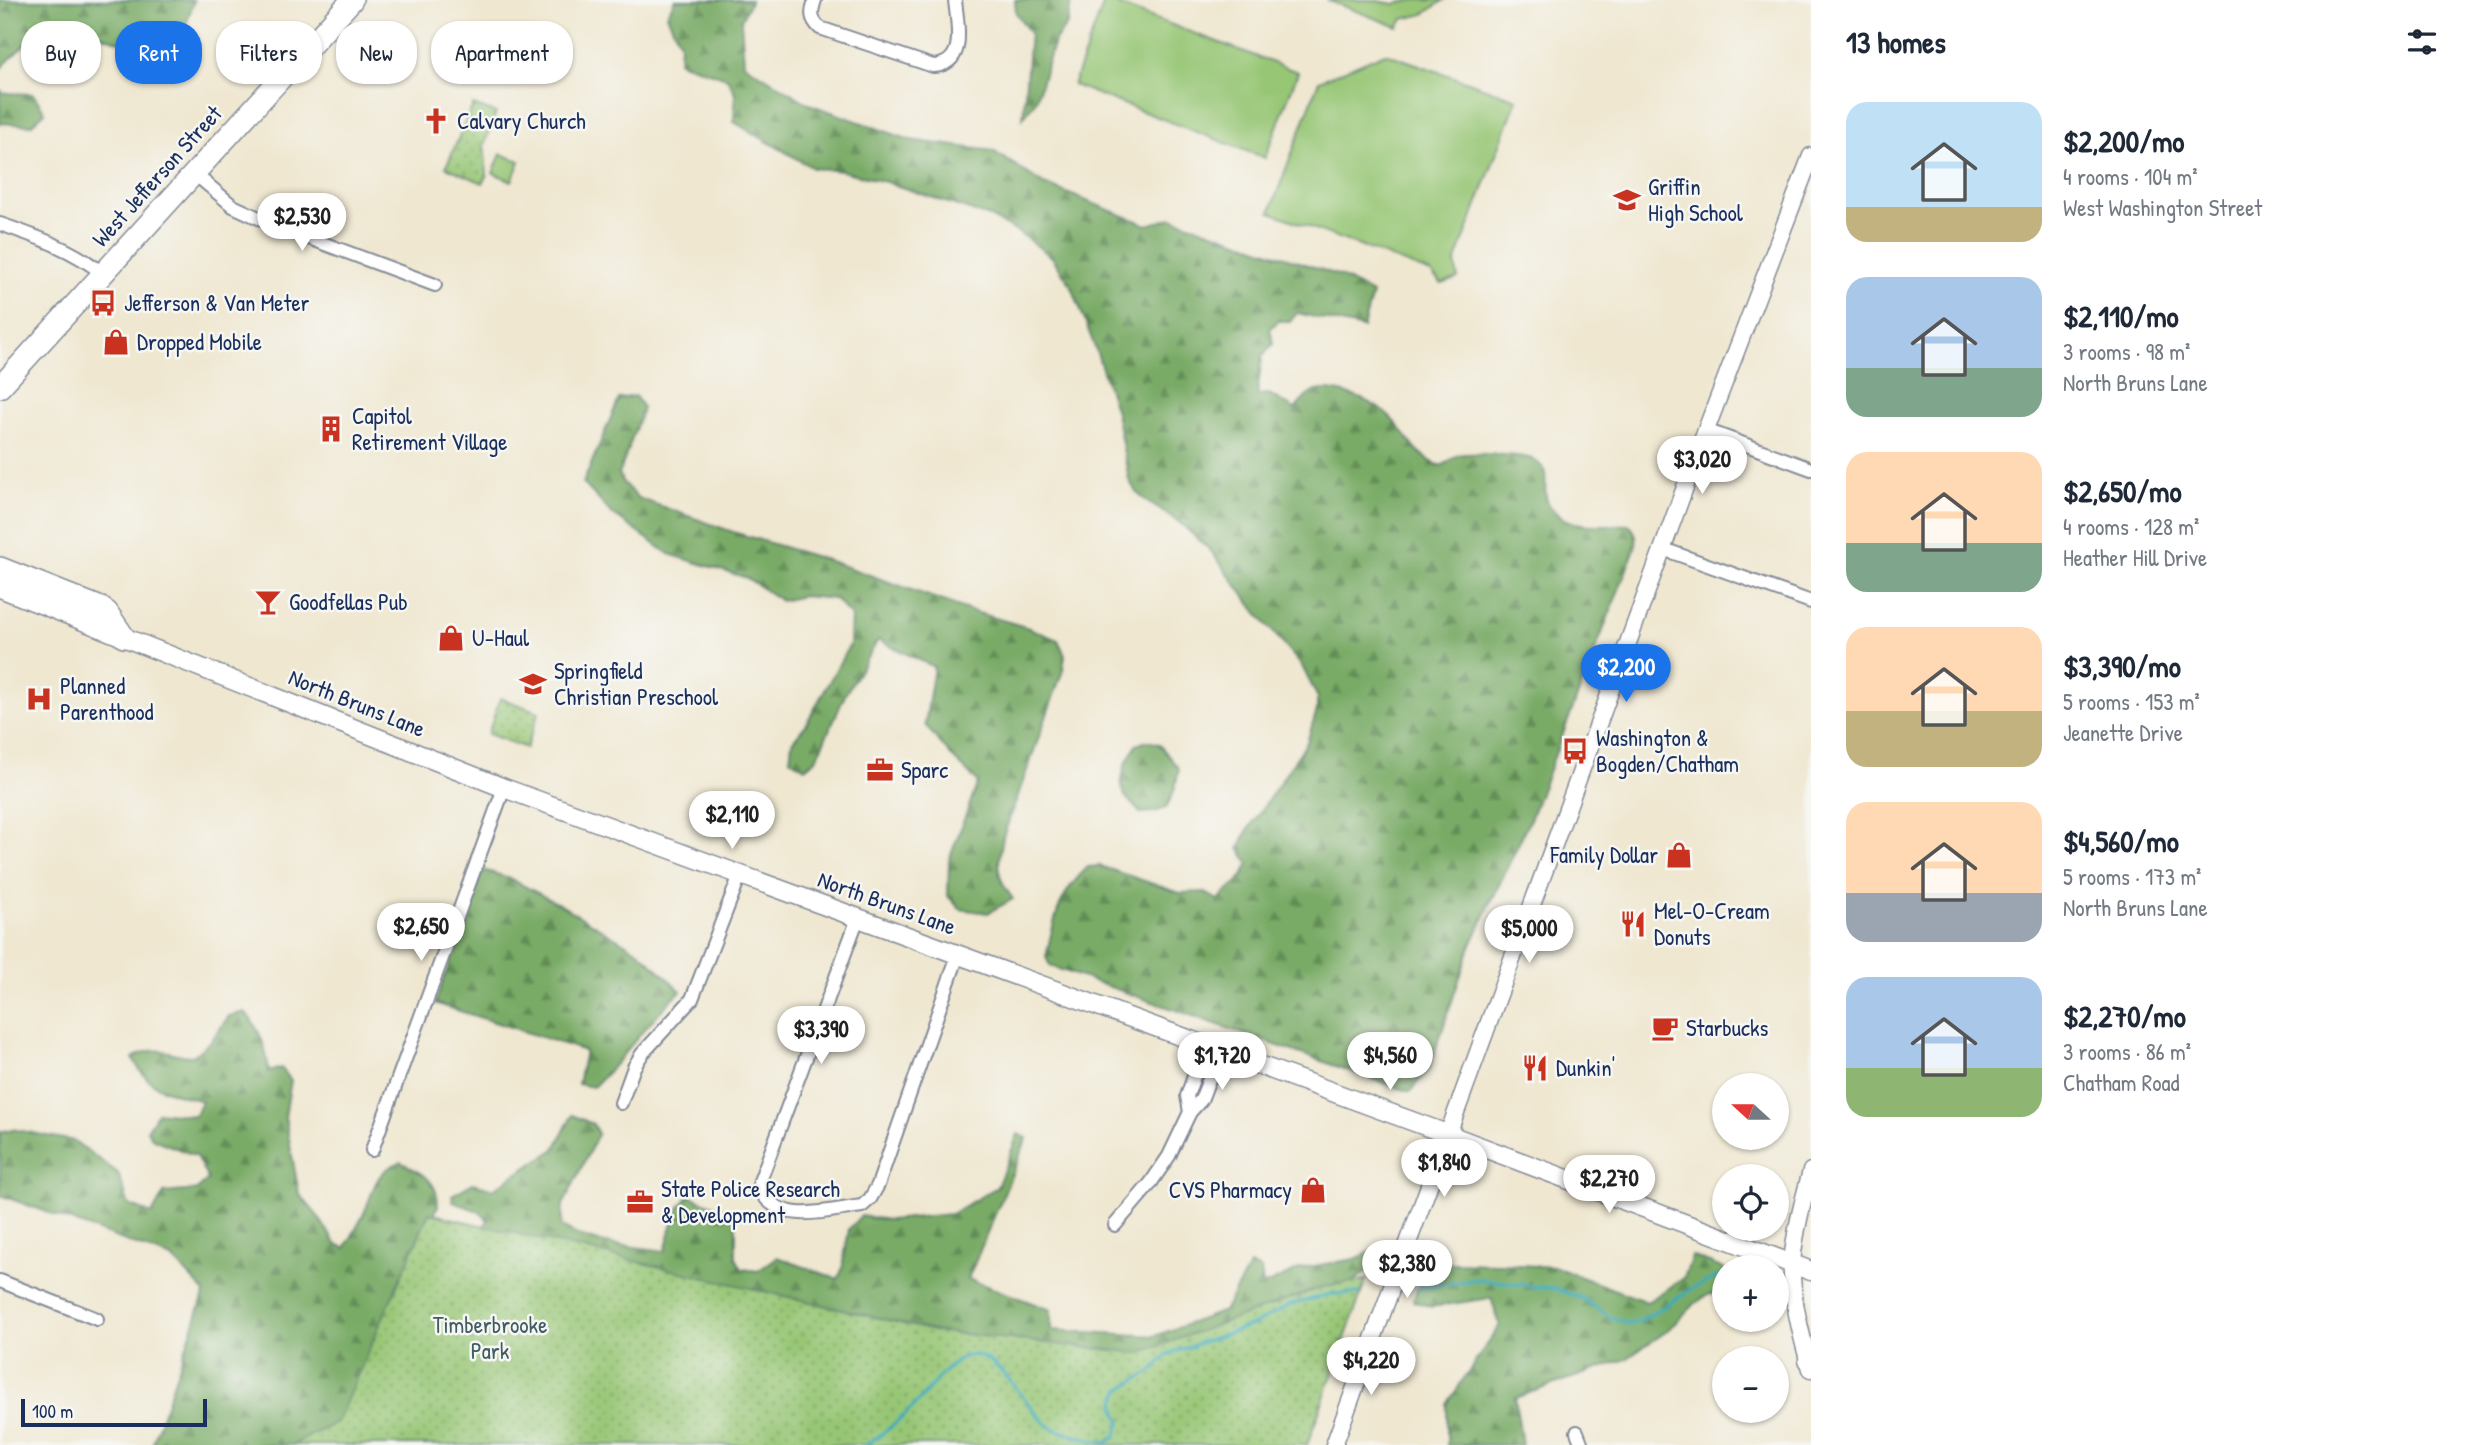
<!DOCTYPE html>
<meta charset="utf-8">
<style>
:root{--surface:#fff;--page:#f2f2f3;--text:#1f2937;--muted:#747a83;--accent:#1a73e8}
body{margin:0;font-family:"Patrick Hand",sans-serif;background:var(--page);color:var(--text);height:100vh;display:flex;flex-direction:column;font-size:26px;white-space:nowrap}
*{box-sizing:border-box;margin:0}
p{font-size:23px;color:var(--muted)}
.icon{flex:none;width:38px;height:38px;fill:none;stroke:currentColor;stroke-width:2;stroke-linecap:round;stroke-linejoin:round}
.map{position:relative;flex:1;overflow:hidden}
.sheet{display:flex;flex-direction:column;background:var(--surface);width:665px}
.sheet>*{flex:none}
.banner{position:absolute;left:21px;top:21px;width:665px;height:63px;display:flex;gap:14px}
.needle{width:46px;rotate:291deg}
.buttons{position:absolute;left:1712px;top:1073px;display:grid;gap:14px}
.buttons a{display:grid;place-items:center;width:77px;height:77px;border-radius:50%;background:var(--surface);box-shadow:0 2px 5px #0004;font-size:35px}
.scale{position:absolute;left:21px;bottom:18px;width:186px;box-sizing:border-box;padding-left:7px;border:4px solid #1b2f5e;border-top:0;font-size:19px;line-height:24px;white-space:nowrap;color:#1b2f5e;-webkit-text-stroke:5px #f6f6f2;paint-order:stroke}
.price{position:absolute;translate:-50% -60px;padding:0 16px;border-radius:24px;background:#fff;color:#222;font-size:23px;line-height:46px;filter:drop-shadow(0 2px 4px #0008)}
.price::after{content:'';position:absolute;left:50%;top:42px;width:21px;height:16px;margin-left:-10px;background:inherit;clip-path:polygon(0 0,100% 0,50% 100%)}
.price.current{background:var(--accent);color:#fff}
ul{padding:0;list-style:none}
li{display:flex;align-items:center;gap:21px;height:175px;padding:0 35px}
li span{display:grid;place-items:center;flex:none;width:196px;height:140px;border-radius:21px;color:#555}
li>.icon{margin-inline-start:auto}
span .icon{width:84px;height:84px;fill:#fffc;stroke-width:1}
li b{font-size:30px}
h2{display:flex;justify-content:space-between;align-items:center;height:84px;padding:0 35px;font-size:30px}
.pill{padding:0 24px;border-radius:28px;background:var(--surface);box-shadow:0 2px 5px #0004;font-size:24px;line-height:63px}
.pill.current{background:var(--accent);color:#fff}
main{display:flex;flex:1;min-height:0}
.map>svg:first-child{display:block}
.forest{fill:url(#forest-firs);stroke:#4a6d62;stroke-width:2}
.park{fill:url(#park-dots);stroke:#597a6a;stroke-width:2}
.pitch{fill:#97c675;stroke:#597a6a;stroke-width:2}
.lines{fill:none;stroke-linecap:round;stroke-linejoin:round}
.stream{stroke:#3babb8;stroke-width:3.5}
.minor-casing{stroke:#858b97;stroke-width:16}
.tertiary-casing{stroke:#858b97;stroke-width:19}
.secondary-casing{stroke:#858b97;stroke-width:21}
.primary-casing{stroke:#858b97;stroke-width:24}
.minor{stroke:#fff;stroke-width:12}
.tertiary{stroke:#fff;stroke-width:16}
.secondary{stroke:#fff;stroke-width:18}
.primary{stroke:#fff;stroke-width:21}
.labels{text-anchor:middle;stroke-width:5;stroke-linejoin:round;paint-order:stroke}
.poi-label{font-size:23px;fill:#1b2f5e;stroke:#f6f6f2;text-anchor:start}
.street-label{font-size:23px;fill:#1b2f5e;stroke:#f6f6f2}
.park-label{font-size:23px;fill:#405c65;stroke:#f6f6f2}
</style>
<main>
<div class="map">
<svg width="1811" height="1445" viewBox="0 0 1811 1445">
<defs>
<pattern id="forest-firs" width="22" height="20" patternUnits="userSpaceOnUse" patternTransform="scale(1.75)"><rect width="22" height="20" fill="#79ab66"/><path d="M5 1l3.5 6h-7zM16 11l3.5 6h-7z" fill="#628c57"/></pattern>
<pattern id="park-dots" width="8" height="8" patternUnits="userSpaceOnUse" patternTransform="scale(1.75)"><rect width="8" height="8" fill="#97c675"/><path d="M2 2h.1M6 6h.1" fill="none" stroke="#7aa163" stroke-width="1.8" stroke-linecap="round"/></pattern>
</defs>
<rect width="100%" height="100%" fill="#f6f6f2"/>
<filter id="ink" filterUnits="userSpaceOnUse"><feTurbulence type="fractalNoise" baseFrequency=".0143" numOctaves="2"/><feDisplacementMap in="SourceGraphic" scale="14" xChannelSelector="R" yChannelSelector="G"/><feConvolveMatrix kernelMatrix="1 2 1 2 8 2 1 2 1" color-interpolation-filters="sRGB"/></filter>
<filter id="wash" filterUnits="userSpaceOnUse"><feTurbulence type="fractalNoise" baseFrequency=".00686" numOctaves="4" result="noise"/><feDisplacementMap in="SourceGraphic" scale="28" xChannelSelector="R" yChannelSelector="G"/><feGaussianBlur stdDeviation="1.57" result="paint"/><feColorMatrix in="noise" values="0 0 0 0 0 0 0 0 0 0 0 0 0 0 0 0 0 1.4 0 .05"/><feComposite in="paint" operator="in"/></filter>
<g filter="url(#wash)">
<rect width="100%" height="100%" fill="#efe7d0"/>
<g class="forest">
<path d="M 0,0 L 194,0 L 172,69 L 127,44 L 50,19 L 0,69 Z"/>
<path d="M 675,0 L 751,0 L 741,20 L 744,64 L 809,104 L 910,140 L 993,151 L 1044,184 L 1147,225 L 1172,218 L 1340,276 L 1372,294 L 1363,328 L 1297,313 L 1290,321 L 1279,321 L 1270,328 L 1273,344 L 1262,357 L 1257,395 L 1269,394 L 1295,409 C 1300,404 1304,398 1310,394 C 1327,382 1369,400 1384,412 C 1404,427 1411,452 1436,464 C 1446,469 1450,457 1459,455 C 1467,452 1525,455 1532,459 C 1552,470 1543,480 1546,496 C 1547,505 1558,517 1566,520 C 1584,528 1609,524 1629,525 C 1643,538 1634,550 1628,566 L 1530,819 L 1470,947 L 1430,1067 L 1410,1092 L 1050,966 L 1046,957 C 1055,917 1057,896 1088,867 L 1100,866 L 1180,893 L 1204,892 L 1218,900 L 1243,876 L 1249,863 L 1239,849 L 1246,833 L 1307,742 L 1317,710 L 1317,696 L 1302,666 L 1257,613 L 1211,551 L 1180,523 L 1148,502 L 1136,492 L 1129,480 L 1116,412 L 1097,353 L 1072,287 L 1052,257 L 1018,232 L 990,217 L 886,182 L 842,171 L 813,168 L 734,122 L 735,93 L 727,78 L 679,62 L 680,43 L 667,15 Z"/>
<path d="M 1015,0 L 1071,0 L 1068,23 L 1054,42 L 1036,100 L 1023,118 L 1030,33 L 1016,13 Z"/>
<path d="M 0,89 L 3,93 L 33,94 L 45,112 L 31,125 L 0,123 Z"/>
<path d="M 635,396 L 643,408 L 619,474 L 623,483 L 638,498 L 733,532 L 827,560 L 968,610 L 1029,628 L 1058,640 L 1065,655 L 1063,670 L 1003,837 C 998,866 994,874 1013,899 L 988,913 L 960,909 L 948,896 L 949,860 L 978,782 L 955,760 L 925,725 L 934,667 L 878,640 L 846,693 L 816,759 L 805,768 L 790,759 L 792,742 L 805,726 L 850,644 L 851,616 L 835,599 L 803,596 L 781,601 L 747,578 L 669,554 L 611,513 L 583,483 L 619,399 Z"/>
<path d="M 1147,741 L 1159,744 L 1179,769 L 1175,788 L 1167,807 L 1155,812 L 1140,813 L 1125,796 L 1121,784 L 1125,765 L 1136,745 Z"/>
<path d="M 483,870 L 509,878 L 559,904 L 640,952 L 681,991 C 648,1020 625,1057 593,1087 L 578,1084 L 585,1051 L 435,1003 Z"/>
<path d="M 245,1012 C 261,1031 266,1047 269,1072 L 281,1068 L 291,1080 L 285,1117 L 299,1194 L 317,1215 L 336,1244 L 345,1248 C 351,1237 359,1225 364,1213 C 375,1189 373,1172 401,1162 C 422,1174 438,1179 438,1206 L 361,1383 L 325,1445 L 152,1445 L 205,1292 L 172,1258 L 0,1195 L 0,1132 L 12,1129 L 74,1141 L 118,1173 L 129,1205 L 152,1214 L 164,1193 L 197,1190 L 208,1179 L 196,1156 L 153,1139 L 147,1130 L 158,1112 L 195,1116 L 202,1101 C 169,1091 149,1092 133,1058 C 157,1043 168,1055 193,1056 L 211,1041 L 229,1016 Z"/>
<path d="M 572,1115 L 593,1124 L 598,1134 L 563,1205 L 561,1226 C 592,1247 629,1245 665,1251 L 676,1212 L 689,1196 L 736,1214 L 736,1258 L 742,1269 L 758,1271 L 777,1257 L 838,1279 L 842,1270 L 849,1229 L 861,1216 L 889,1220 L 951,1214 L 997,1187 L 1018,1134 L 1027,1138 L 968,1279 L 1051,1310 L 1051,1330 L 1155,1336 L 1224,1311 L 1250,1265 L 1261,1270 L 1263,1286 L 1302,1268 L 1355,1259 L 1376,1250 L 1373,1267 L 1325,1303 L 1156,1390 L 479,1234 L 488,1220 L 479,1211 L 453,1202 L 452,1195 L 473,1183 L 493,1189 L 555,1149 Z"/>
<path d="M 1692,1256 L 1724,1269 L 1724,1292 L 1708,1295 L 1694,1304 L 1667,1331 L 1626,1359 L 1515,1398 L 1522,1445 L 1447,1445 L 1447,1404 L 1500,1325 L 1491,1298 L 1431,1307 L 1413,1301 L 1425,1268 L 1448,1263 L 1501,1264 L 1555,1267 L 1647,1302 L 1684,1278 Z"/>
</g>
<g class="park">
<path d="M 473,105 L 496,113 L 484,145 L 487,174 L 483,183 L 446,167 Z"/>
<path d="M 500,698 L 539,712 L 526,748 L 488,734 Z"/>
<path d="M 429,1213 L 934,1331 L 1139,1353 L 1326,1286 L 1366,1280 L 1307,1445 L 292,1445 L 337,1422 Z"/>
</g>
<g class="pitch">
<path d="M 1105,0 L 1298,72 L 1265,158 L 1073,85 Z"/>
<path d="M 1327,0 L 1372,0 L 1394,4 L 1414,0 L 1444,0 L 1424,14 L 1403,19 L 1398,27 Z"/>
<path d="M 1385,53 L 1517,99 L 1455,263 L 1458,278 L 1442,284 L 1431,273 L 1270,212 L 1319,81 Z"/>
<path d="M 501,154 L 520,161 L 512,181 L 493,173 Z"/>
</g>
<g class="lines">
<g class="stream">
<path d="M 1417,1289 L 1478,1279 L 1554,1289 L 1580,1297 L 1610,1317 L 1630,1324 L 1641,1321 L 1693,1288 L 1724,1274"/>
<path d="M 866,1445 C 884,1433 901,1420 916,1404 C 930,1389 944,1368 962,1358 C 994,1340 1026,1410 1049,1426 C 1058,1433 1093,1440 1106,1443 L 1115,1437 L 1121,1421 L 1116,1411 L 1115,1401 L 1121,1389 L 1152,1371 L 1168,1354 L 1255,1324 L 1290,1305 L 1330,1294 L 1359,1293"/>
</g>
</g>
</g>
<g filter="url(#ink)">
<g class="lines">
<g class="minor-casing">
<g id="minor">
<path d="M 815,0 C 811,12 810,19 820,28 L 933,66 C 968,64 957,24 955,0"/>
<path d="M 195,174 L 233,206 L 274,225 L 435,285"/>
<path d="M 0,224 C 35,236 75,250 103,274"/>
<path d="M 1706,430 L 1811,469"/>
<path d="M 1663,549 L 1811,602"/>
<path d="M 858,918 L 760,1181 L 761,1192 C 783,1226 828,1210 862,1206 L 870,1199 L 878,1185 L 958,955"/>
<path d="M 621,1103 L 634,1067 L 642,1054 L 692,999 L 740,875"/>
<path d="M 1190,1112 L 1187,1096 L 1205,1045"/>
<path d="M 372,1150 L 504,788"/>
<path d="M 1115,1225 L 1150,1184 L 1169,1156 L 1190,1112 L 1201,1100 L 1220,1051"/>
<path d="M 0,1281 L 97,1319"/>
<path d="M 1577,1432 L 1582,1445"/>
</g>
</g>
<g class="tertiary-casing">
<g id="tertiary">
<path d="M 1811,1171 C 1803,1201 1795,1231 1792,1262 C 1790,1292 1802,1340 1811,1369"/>
<path d="M 1334,1445 L 1706,430 L 1811,156"/>
</g>
</g>
<g class="secondary-casing">
<g id="secondary">
<path d="M 0,588 L 504,788 L 1447,1134 L 1811,1271"/>
<path d="M 1808,1360 L 1811,1353"/>
</g>
</g>
<g class="primary-casing">
<g id="primary">
<path d="M 0,387 L 352,0"/>
<path d="M 0,568 L 101,608 L 107,612 L 124,637"/>
</g>
</g>
<use href="#minor" class="minor"/>
<use href="#tertiary" class="tertiary"/>
<use href="#secondary" class="secondary"/>
<use href="#primary" class="primary"/>
</g>
</g>
<defs>
<g id="church-bare" transform="scale(2.1)"><path d="M-1.2-6h2.4v3.5h3.3v2.4h-3.3V6h-2.4V-.1h-3.3v-2.4h3.3Z" fill="#c8321e" stroke="#f6f6f2" stroke-width="2.5" paint-order="stroke"/></g>
<g id="school-bare" transform="scale(2.1)"><path d="M0-5L7-2L0 1L-7-2ZM-4 1L0 2.5L4 1V4Q0 6-4 4Z" fill="#c8321e" stroke="#f6f6f2" stroke-width="2.5" paint-order="stroke"/></g>
<g id="bus-bare" transform="scale(2.1)"><path d="M-5-6H5V4H4V6H2V4H-2V6H-4V4H-5ZM-3.5-4V0h7V-4ZM-3.5 1.2v1.5H-2V1.2ZM2 1.2v1.5H3.5V1.2Z" fill="#c8321e" stroke="#f6f6f2" stroke-width="2.5" paint-order="stroke"/></g>
<g id="shop-bare" transform="scale(2.1)"><path d="M-5-2.5h2.3a2.7 3.5 0 0 1 5.4 0H5L5.5 6h-11ZM-1.5-2.5h3a1.5 2.3 0 0 0-3 0Z" fill="#c8321e" stroke="#f6f6f2" stroke-width="2.5" paint-order="stroke"/></g>
<g id="building-bare" transform="scale(2.1)"><path d="M-4-6H4V6H1V3H-1V6H-4ZM-2.5-4.3h1.7v1.8h-1.7ZM.8-4.3h1.7v1.8H.8ZM-2.5-1h1.7V.8h-1.7ZM.8-1h1.7V.8H.8Z" fill="#c8321e" stroke="#f6f6f2" stroke-width="2.5" paint-order="stroke"/></g>
<g id="bar-bare" transform="scale(2.1)"><path d="M-6-5H6L.8 .8V4.5H3.5V6h-7V4.5H-.8V.8Z" fill="#c8321e" stroke="#f6f6f2" stroke-width="2.5" paint-order="stroke"/></g>
<g id="hospital-bare" transform="scale(2.1)"><path d="M-5-5h3v3.5h4V-5h3V5h-3V1.5h-4V5h-3Z" fill="#c8321e" stroke="#f6f6f2" stroke-width="2.5" paint-order="stroke"/></g>
<g id="office-bare" transform="scale(2.1)"><path d="M-6-3h4V-5.5h4V-3h4V5H-6ZM-1-4.5V-3h2v-1.5ZM-6 0V1H6V0Z" fill="#c8321e" stroke="#f6f6f2" stroke-width="2.5" paint-order="stroke"/></g>
<g id="restaurant-bare" transform="scale(2.1)"><path d="M-5-6h1v4h1v-4h1v4h1v-4h1v5L-1.5 .5V6h-2V.5L-5-1ZM5-6V6H3V1.5H1.5Q1.5-4 5-6Z" fill="#c8321e" stroke="#f6f6f2" stroke-width="2.5" paint-order="stroke"/></g>
<g id="cafe-bare" transform="scale(2.1)"><path d="M-5.5-4.5H6V0H3Q3 3.5 0 3.5H-2.5Q-5.5 3.5-5.5 0ZM3-3.2v2h1.7v-2ZM-6 4.5H4V6H-6Z" fill="#c8321e" stroke="#f6f6f2" stroke-width="2.5" paint-order="stroke"/></g>
</defs>
<g fill-rule="evenodd">
<use href="#church-bare" x="436" y="121"/>
<use href="#school-bare" x="1627" y="200"/>
<use href="#bus-bare" x="103" y="303"/>
<use href="#shop-bare" x="116" y="342"/>
<use href="#building-bare" x="331" y="429"/>
<use href="#bar-bare" x="268" y="602"/>
<use href="#shop-bare" x="451" y="638"/>
<use href="#school-bare" x="533" y="684"/>
<use href="#hospital-bare" x="39" y="699"/>
<use href="#bus-bare" x="1575" y="751"/>
<use href="#office-bare" x="880" y="770"/>
<use href="#shop-bare" x="1679" y="855"/>
<use href="#restaurant-bare" x="1633" y="924"/>
<use href="#cafe-bare" x="1665" y="1028"/>
<use href="#restaurant-bare" x="1535" y="1068"/>
<use href="#shop-bare" x="1313" y="1190"/>
<use href="#office-bare" x="640" y="1202"/>
</g>
<g class="labels">
<g class="poi-label">
<text x="457" y="129">Calvary Church</text>
<text x="1648" y="195">Griffin<tspan x="1648" dy="26">High School</tspan></text>
<text x="124" y="311">Jefferson &amp; Van Meter</text>
<text x="137" y="350">Dropped Mobile</text>
<text x="352" y="424">Capitol<tspan x="352" dy="26">Retirement Village</tspan></text>
<text x="289" y="610">Goodfellas Pub</text>
<text x="472" y="646">U-Haul</text>
<text x="554" y="679">Springfield<tspan x="554" dy="26">Christian Preschool</tspan></text>
<text x="60" y="694">Planned<tspan x="60" dy="26">Parenthood</tspan></text>
<text x="1596" y="746">Washington &amp;<tspan x="1596" dy="26">Bogden/Chatham</tspan></text>
<text x="901" y="778">Sparc</text>
<text x="1658" y="863" text-anchor="end">Family Dollar</text>
<text x="1654" y="919">Mel-O-Cream<tspan x="1654" dy="26">Donuts</tspan></text>
<text x="1686" y="1036">Starbucks</text>
<text x="1556" y="1076">Dunkin'</text>
<text x="661" y="1197">State Police Research<tspan x="661" dy="26">&amp; Development</tspan></text>
<text x="1292" y="1198" text-anchor="end">CVS Pharmacy</text>
</g>
<g class="street-label">
<text transform="translate(157 176) rotate(-48)" y="8">West Jefferson Street</text>
<text transform="translate(357 703) rotate(22)" y="8">North Bruns Lane</text>
<text transform="translate(887 903) rotate(20)" y="8">North Bruns Lane</text>
</g>
<g class="park-label">
<text x="490" y="1333">Timberbrooke<tspan x="490" dy="26">Park</tspan></text>
</g>
</g>
</svg>
<div class="buttons">
<a><svg class="needle" viewBox="-14 -14 28 28"><path d="M0-13l5 13h-10z" fill="#e53935"/><path d="M0 13l5-13h-10z" fill="#747a83"/></svg></a>
<a><svg class="icon" aria-label="locate" viewBox="0 0 24 24"><circle cx="12" cy="12" r="6"/><path d="M12 2v4M12 18v4M2 12h4M18 12h4"/></svg></a>
<a>+</a>
<a>−</a>
</div>
<div class="scale">100 m</div>
<b class="price" style="left:302px;top:253px">$2,530</b>
<b class="price" style="left:1702px;top:496px">$3,020</b>
<b class="price current" style="left:1626px;top:704px">$2,200</b>
<b class="price" style="left:732px;top:851px">$2,110</b>
<b class="price" style="left:421px;top:963px">$2,650</b>
<b class="price" style="left:1529px;top:965px">$5,000</b>
<b class="price" style="left:821px;top:1066px">$3,390</b>
<b class="price" style="left:1222px;top:1092px">$1,720</b>
<b class="price" style="left:1390px;top:1092px">$4,560</b>
<b class="price" style="left:1444px;top:1199px">$1,840</b>
<b class="price" style="left:1609px;top:1215px">$2,270</b>
<b class="price" style="left:1407px;top:1300px">$2,380</b>
<b class="price" style="left:1371px;top:1397px">$4,220</b>
<div class="banner">
<a class="pill">Buy</a>
<a class="pill current">Rent</a>
<a class="pill">Filters</a>
<a class="pill">New</a>
<a class="pill">Apartment</a>
</div>
</div>
<section class="sheet">
<h2>13 homes<svg class="icon" aria-label="filters" viewBox="0 0 24 24"><path d="M4 7h16M4 17h16"/><circle cx="9" cy="7" r="2"/><circle cx="15" cy="17" r="2"/></svg></h2>
<ul>
<li><span style="background:linear-gradient(#bfe0f5 75%,#c2b280 0)"><svg class="icon" aria-label="home" viewBox="0 0 24 24"><path d="M3 11l9-7 9 7M6 9v11h12V9"/></svg></span><div><b>$2,200/mo</b><p>4 rooms · 104 m²</p><p>West Washington Street</p></div></li>
<li><span style="background:linear-gradient(#a9c7e8 65%,#7fa58c 0)"><svg class="icon" aria-label="home" viewBox="0 0 24 24"><path d="M3 11l9-7 9 7M6 9v11h12V9"/></svg></span><div><b>$2,110/mo</b><p>3 rooms · 98 m²</p><p>North Bruns Lane</p></div></li>
<li><span style="background:linear-gradient(#ffd9b3 65%,#7fa58c 0)"><svg class="icon" aria-label="home" viewBox="0 0 24 24"><path d="M3 11l9-7 9 7M6 9v11h12V9"/></svg></span><div><b>$2,650/mo</b><p>4 rooms · 128 m²</p><p>Heather Hill Drive</p></div></li>
<li><span style="background:linear-gradient(#ffd9b3 60%,#c2b280 0)"><svg class="icon" aria-label="home" viewBox="0 0 24 24"><path d="M3 11l9-7 9 7M6 9v11h12V9"/></svg></span><div><b>$3,390/mo</b><p>5 rooms · 153 m²</p><p>Jeanette Drive</p></div></li>
<li><span style="background:linear-gradient(#ffd9b3 65%,#9aa5b1 0)"><svg class="icon" aria-label="home" viewBox="0 0 24 24"><path d="M3 11l9-7 9 7M6 9v11h12V9"/></svg></span><div><b>$4,560/mo</b><p>5 rooms · 173 m²</p><p>North Bruns Lane</p></div></li>
<li><span style="background:linear-gradient(#a9c7e8 65%,#8fb573 0)"><svg class="icon" aria-label="home" viewBox="0 0 24 24"><path d="M3 11l9-7 9 7M6 9v11h12V9"/></svg></span><div><b>$2,270/mo</b><p>3 rooms · 86 m²</p><p>Chatham Road</p></div></li>
</ul>
</section>
</main>
